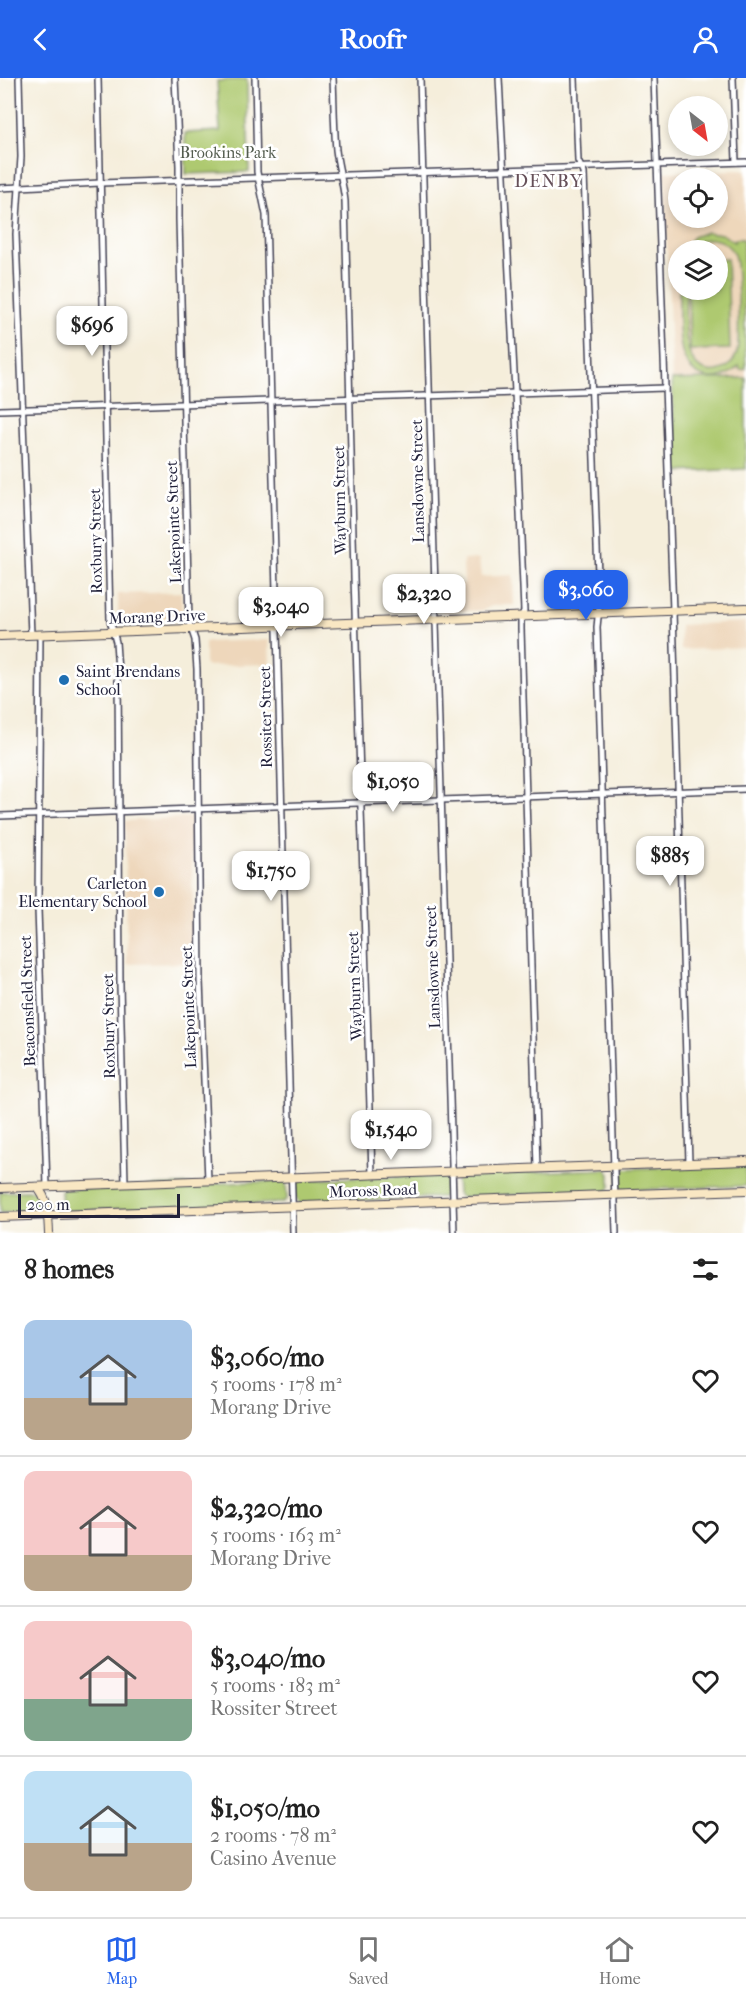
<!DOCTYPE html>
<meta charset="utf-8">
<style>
:root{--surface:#fff;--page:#f2f2f2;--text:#222;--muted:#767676;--line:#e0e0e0;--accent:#2563eb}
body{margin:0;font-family:"IM FELL French Canon",serif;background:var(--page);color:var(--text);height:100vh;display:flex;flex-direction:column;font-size:22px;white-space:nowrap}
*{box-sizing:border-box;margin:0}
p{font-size:20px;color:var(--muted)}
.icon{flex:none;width:33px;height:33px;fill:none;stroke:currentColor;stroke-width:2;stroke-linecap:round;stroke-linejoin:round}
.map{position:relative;height:1155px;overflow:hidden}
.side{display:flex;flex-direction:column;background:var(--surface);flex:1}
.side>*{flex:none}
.needle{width:39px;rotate:149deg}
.buttons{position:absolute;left:668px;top:18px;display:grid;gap:12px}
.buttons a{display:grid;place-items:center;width:60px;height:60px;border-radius:50%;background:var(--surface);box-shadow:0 3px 9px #0003;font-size:30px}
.scale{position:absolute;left:18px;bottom:15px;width:162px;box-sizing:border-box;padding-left:6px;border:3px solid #22223b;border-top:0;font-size:16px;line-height:21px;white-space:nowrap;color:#22223b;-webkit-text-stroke:4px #fff;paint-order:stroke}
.price{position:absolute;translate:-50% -51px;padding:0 14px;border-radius:12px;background:#fff;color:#222;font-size:20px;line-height:39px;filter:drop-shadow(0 2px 3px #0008)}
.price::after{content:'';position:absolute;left:50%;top:36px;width:18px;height:14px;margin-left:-9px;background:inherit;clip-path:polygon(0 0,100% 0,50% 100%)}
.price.current{background:var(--accent);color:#fff}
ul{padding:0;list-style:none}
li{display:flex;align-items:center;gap:18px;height:150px;padding:0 24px}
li+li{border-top:2px solid var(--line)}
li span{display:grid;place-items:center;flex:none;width:168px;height:120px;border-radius:12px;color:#555}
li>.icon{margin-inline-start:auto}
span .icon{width:72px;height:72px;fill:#fffc;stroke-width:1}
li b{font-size:26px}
h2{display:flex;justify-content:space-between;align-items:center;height:72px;padding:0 24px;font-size:26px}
header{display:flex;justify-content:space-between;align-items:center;height:78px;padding:0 24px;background:var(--accent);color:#fff;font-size:27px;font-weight:700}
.tabs{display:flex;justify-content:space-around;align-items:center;height:84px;border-top:2px solid var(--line);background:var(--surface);font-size:16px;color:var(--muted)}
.tabs a{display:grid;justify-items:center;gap:3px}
.tabs .current{color:var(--accent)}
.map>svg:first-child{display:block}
.built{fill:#eed7bb;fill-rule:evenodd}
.green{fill:#aec970;stroke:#687656;stroke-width:1.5}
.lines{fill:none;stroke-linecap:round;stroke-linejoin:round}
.street-casing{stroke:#424153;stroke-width:8}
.secondary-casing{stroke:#424153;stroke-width:10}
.street{stroke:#fff;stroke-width:5}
.secondary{stroke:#f9e7c3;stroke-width:8}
.poi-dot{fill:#1f6fb2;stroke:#fff;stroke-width:2}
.labels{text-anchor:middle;stroke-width:5;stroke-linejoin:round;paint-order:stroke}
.park-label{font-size:16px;fill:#535c4e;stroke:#fff}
.street-label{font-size:16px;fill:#22223b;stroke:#fff}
.poi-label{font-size:16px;fill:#22223b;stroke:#fff;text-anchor:start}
.neighbourhood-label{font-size:18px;letter-spacing:1.5px;fill:#665059;stroke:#fff}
</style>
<header><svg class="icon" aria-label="back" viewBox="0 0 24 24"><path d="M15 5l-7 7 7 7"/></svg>Roofr<svg class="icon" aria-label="person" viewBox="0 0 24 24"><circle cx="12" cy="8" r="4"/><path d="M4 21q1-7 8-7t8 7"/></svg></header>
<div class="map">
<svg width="746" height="1155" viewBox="0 0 746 1155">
<rect width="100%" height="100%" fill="#fff"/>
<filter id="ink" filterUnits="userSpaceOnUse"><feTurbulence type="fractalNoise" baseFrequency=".0167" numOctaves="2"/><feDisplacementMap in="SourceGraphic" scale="12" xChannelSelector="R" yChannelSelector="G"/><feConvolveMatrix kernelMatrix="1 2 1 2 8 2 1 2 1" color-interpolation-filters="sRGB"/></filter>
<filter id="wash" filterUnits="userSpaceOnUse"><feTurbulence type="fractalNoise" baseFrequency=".008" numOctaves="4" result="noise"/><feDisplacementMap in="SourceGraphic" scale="24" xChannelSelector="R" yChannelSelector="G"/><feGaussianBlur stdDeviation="1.35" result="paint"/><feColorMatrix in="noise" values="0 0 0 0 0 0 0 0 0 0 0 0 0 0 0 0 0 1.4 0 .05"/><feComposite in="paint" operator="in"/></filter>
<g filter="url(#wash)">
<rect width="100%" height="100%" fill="#f5eedb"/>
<g class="built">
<path d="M 746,92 L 746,300 L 672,302 L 664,94 ZM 678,100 L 717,100 L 717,140 L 678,140 ZM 678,172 L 717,172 L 717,212 L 678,212 Z"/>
<path d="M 479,481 L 481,499 L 513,497 L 514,527 L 494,527 L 483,532 L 442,534 L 441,507 L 464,506 L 463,482 Z"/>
<path d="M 181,514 L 182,539 L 118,541 L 118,516 Z"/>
<path d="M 745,544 L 746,569 L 681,572 L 680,547 Z"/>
<path d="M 269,562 L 270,586 L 205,588 L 205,564 Z"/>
<path d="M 191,739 L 194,885 L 127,886 L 125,743 Z"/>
</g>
<g class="green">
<path d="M 247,1 L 249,94 L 186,96 L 185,55 L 220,53 L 217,3 Z"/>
<path d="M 706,154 L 722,156 L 734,164 L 735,161 L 743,161 L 746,291 L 740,292 L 739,288 C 731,296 721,301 710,300 C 671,296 680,239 679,212 L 686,212 C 686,235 678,299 717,293 C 728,291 734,284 737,274 C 740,262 738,187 734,177 C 730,168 722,162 713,161 C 703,160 694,165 689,172 L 681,172 L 693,159 Z"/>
<path d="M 727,181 L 730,271 L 690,272 L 688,212 L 717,212 L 717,182 Z"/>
<path d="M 746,300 L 746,391 L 675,394 L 672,302 Z"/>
<path d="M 746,1086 L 746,1108 L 622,1112 L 618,1108 L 618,1093 L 620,1091 Z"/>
<path d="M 606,1091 L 610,1096 L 610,1109 L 606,1113 L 461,1119 L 457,1115 L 456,1100 L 460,1097 Z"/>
<path d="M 444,1097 L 448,1102 L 448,1115 L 444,1119 L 299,1125 L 295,1120 L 295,1105 L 298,1102 Z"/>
<path d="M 282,1103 L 286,1105 L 287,1120 L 283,1125 L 66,1133 L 62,1131 L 61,1113 L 66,1111 Z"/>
<path d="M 27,1113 L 38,1114 C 42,1119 43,1127 40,1132 L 29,1134 L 0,1135 L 0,1114 Z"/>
</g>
</g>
<g filter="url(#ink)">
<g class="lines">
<g class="street-casing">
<g id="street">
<path d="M 19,0 L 21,79 L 16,156 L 31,557"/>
<path d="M 98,0 L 110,542 L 116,564 L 118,593 L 120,907 L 125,1105"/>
<path d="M 175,0 L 179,88 L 179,141 L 189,544 L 195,562 L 197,591 L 200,903 L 208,1102"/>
<path d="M 255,0 L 257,94 L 266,137 L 293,1155"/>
<path d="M 333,0 C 334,24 334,48 336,72 C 338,89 343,105 345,123 L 354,499 L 372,1096"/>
<path d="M 420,0 L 454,1155"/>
<path d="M 499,0 L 515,314 L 524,533 L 521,539 L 521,551 L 537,1090"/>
<path d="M 575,0 L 578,83 L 584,95 L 598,497 L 599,530 L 597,549 L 616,1155"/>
<path d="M 654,0 L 673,533 L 689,1085"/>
<path d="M 733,0 L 736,84"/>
<path d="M 0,110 L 100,105 L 746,84"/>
<path d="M 0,332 L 665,310"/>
<path d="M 40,557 L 38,831 L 47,1108"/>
<path d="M 0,738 L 746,711"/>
</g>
</g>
<g class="secondary-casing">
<g id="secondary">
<path d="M 0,558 L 746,530"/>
<path d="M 37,1109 C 49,1122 48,1138 49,1155"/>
<path d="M 0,1110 L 746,1083"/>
<path d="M 0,1139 L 746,1112"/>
</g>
</g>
<use href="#street" class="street"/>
<use href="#secondary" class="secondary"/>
</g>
</g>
<g class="poi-dot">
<circle cx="64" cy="602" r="6"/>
<circle cx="159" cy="814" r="6"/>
</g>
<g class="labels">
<g class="park-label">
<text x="228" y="80">Brookins Park</text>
</g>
<g class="street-label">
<text transform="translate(417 403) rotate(-91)" y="6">Lansdowne Street</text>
<text transform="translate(339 422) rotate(-91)" y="6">Wayburn Street</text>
<text transform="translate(173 444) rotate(-92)" y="6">Lakepointe Street</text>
<text transform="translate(95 463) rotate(-91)" y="6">Roxbury Street</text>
<text transform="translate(157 538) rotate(-2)" y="6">Morang Drive</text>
<text transform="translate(265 639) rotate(-91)" y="6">Rossiter Street</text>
<text transform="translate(432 889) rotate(-92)" y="6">Lansdowne Street</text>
<text transform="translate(354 908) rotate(-92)" y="6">Wayburn Street</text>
<text transform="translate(27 923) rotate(-92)" y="6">Beaconsfield Street</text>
<text transform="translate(188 929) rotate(-92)" y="6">Lakepointe Street</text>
<text transform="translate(108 948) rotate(-91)" y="6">Roxbury Street</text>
<text transform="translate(373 1112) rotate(-2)" y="6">Moross Road</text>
</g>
<g class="poi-label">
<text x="76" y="599">Saint Brendans<tspan x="76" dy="18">School</tspan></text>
<text x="147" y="811" text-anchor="end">Carleton<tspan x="147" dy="18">Elementary School</tspan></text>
</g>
<g class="neighbourhood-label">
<text x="549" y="109">DENBY</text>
</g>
</g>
</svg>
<div class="buttons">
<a><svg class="needle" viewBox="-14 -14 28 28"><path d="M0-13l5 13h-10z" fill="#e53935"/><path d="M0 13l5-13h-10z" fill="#767676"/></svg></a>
<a><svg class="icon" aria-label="locate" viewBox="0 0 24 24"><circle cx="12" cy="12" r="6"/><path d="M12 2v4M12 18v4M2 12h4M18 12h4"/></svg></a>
<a><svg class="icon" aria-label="layers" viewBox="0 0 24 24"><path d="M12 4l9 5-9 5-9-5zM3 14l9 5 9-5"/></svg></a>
</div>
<div class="scale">200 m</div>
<b class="price" style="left:92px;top:279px">$696</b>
<b class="price current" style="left:586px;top:543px">$3,060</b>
<b class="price" style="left:424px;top:547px">$2,320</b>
<b class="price" style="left:281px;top:560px">$3,040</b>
<b class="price" style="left:393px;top:735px">$1,050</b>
<b class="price" style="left:670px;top:809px">$885</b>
<b class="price" style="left:271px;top:824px">$1,750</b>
<b class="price" style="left:391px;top:1083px">$1,540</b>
</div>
<section class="side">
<h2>8 homes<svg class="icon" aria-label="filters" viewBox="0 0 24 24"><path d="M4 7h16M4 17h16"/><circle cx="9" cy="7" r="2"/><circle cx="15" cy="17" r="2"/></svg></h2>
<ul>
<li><span style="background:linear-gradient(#a9c7e8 65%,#b9a48a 0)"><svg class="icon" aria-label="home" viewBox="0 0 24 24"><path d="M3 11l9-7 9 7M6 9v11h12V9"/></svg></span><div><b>$3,060/mo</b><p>5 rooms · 178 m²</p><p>Morang Drive</p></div><svg class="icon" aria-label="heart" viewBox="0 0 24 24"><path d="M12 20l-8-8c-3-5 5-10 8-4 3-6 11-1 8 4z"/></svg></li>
<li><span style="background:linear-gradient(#f6c9c9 70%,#b9a48a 0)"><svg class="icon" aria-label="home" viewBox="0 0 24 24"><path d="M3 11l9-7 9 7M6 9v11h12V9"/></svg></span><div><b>$2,320/mo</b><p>5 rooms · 163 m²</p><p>Morang Drive</p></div><svg class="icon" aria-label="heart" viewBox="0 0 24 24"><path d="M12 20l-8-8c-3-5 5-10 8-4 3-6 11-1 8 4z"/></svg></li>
<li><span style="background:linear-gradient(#f6c9c9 65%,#7fa58c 0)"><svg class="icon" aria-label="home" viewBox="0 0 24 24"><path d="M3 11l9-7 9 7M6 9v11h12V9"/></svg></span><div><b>$3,040/mo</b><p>5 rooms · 183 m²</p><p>Rossiter Street</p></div><svg class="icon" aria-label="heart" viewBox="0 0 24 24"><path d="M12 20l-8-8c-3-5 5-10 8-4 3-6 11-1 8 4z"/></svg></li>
<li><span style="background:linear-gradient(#bfe0f5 60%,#b9a48a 0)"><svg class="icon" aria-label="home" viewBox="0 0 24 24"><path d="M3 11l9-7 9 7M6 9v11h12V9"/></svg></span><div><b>$1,050/mo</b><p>2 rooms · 78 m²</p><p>Casino Avenue</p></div><svg class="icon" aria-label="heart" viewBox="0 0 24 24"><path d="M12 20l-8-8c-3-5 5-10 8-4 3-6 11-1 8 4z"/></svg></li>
</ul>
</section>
<nav class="tabs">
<a class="current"><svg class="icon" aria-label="map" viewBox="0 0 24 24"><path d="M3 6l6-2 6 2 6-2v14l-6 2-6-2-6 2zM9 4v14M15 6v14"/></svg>Map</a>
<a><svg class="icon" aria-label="saved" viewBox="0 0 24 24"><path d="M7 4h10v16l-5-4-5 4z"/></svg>Saved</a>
<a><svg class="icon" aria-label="home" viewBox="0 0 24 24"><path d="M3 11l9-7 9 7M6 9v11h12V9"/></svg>Home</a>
</nav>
